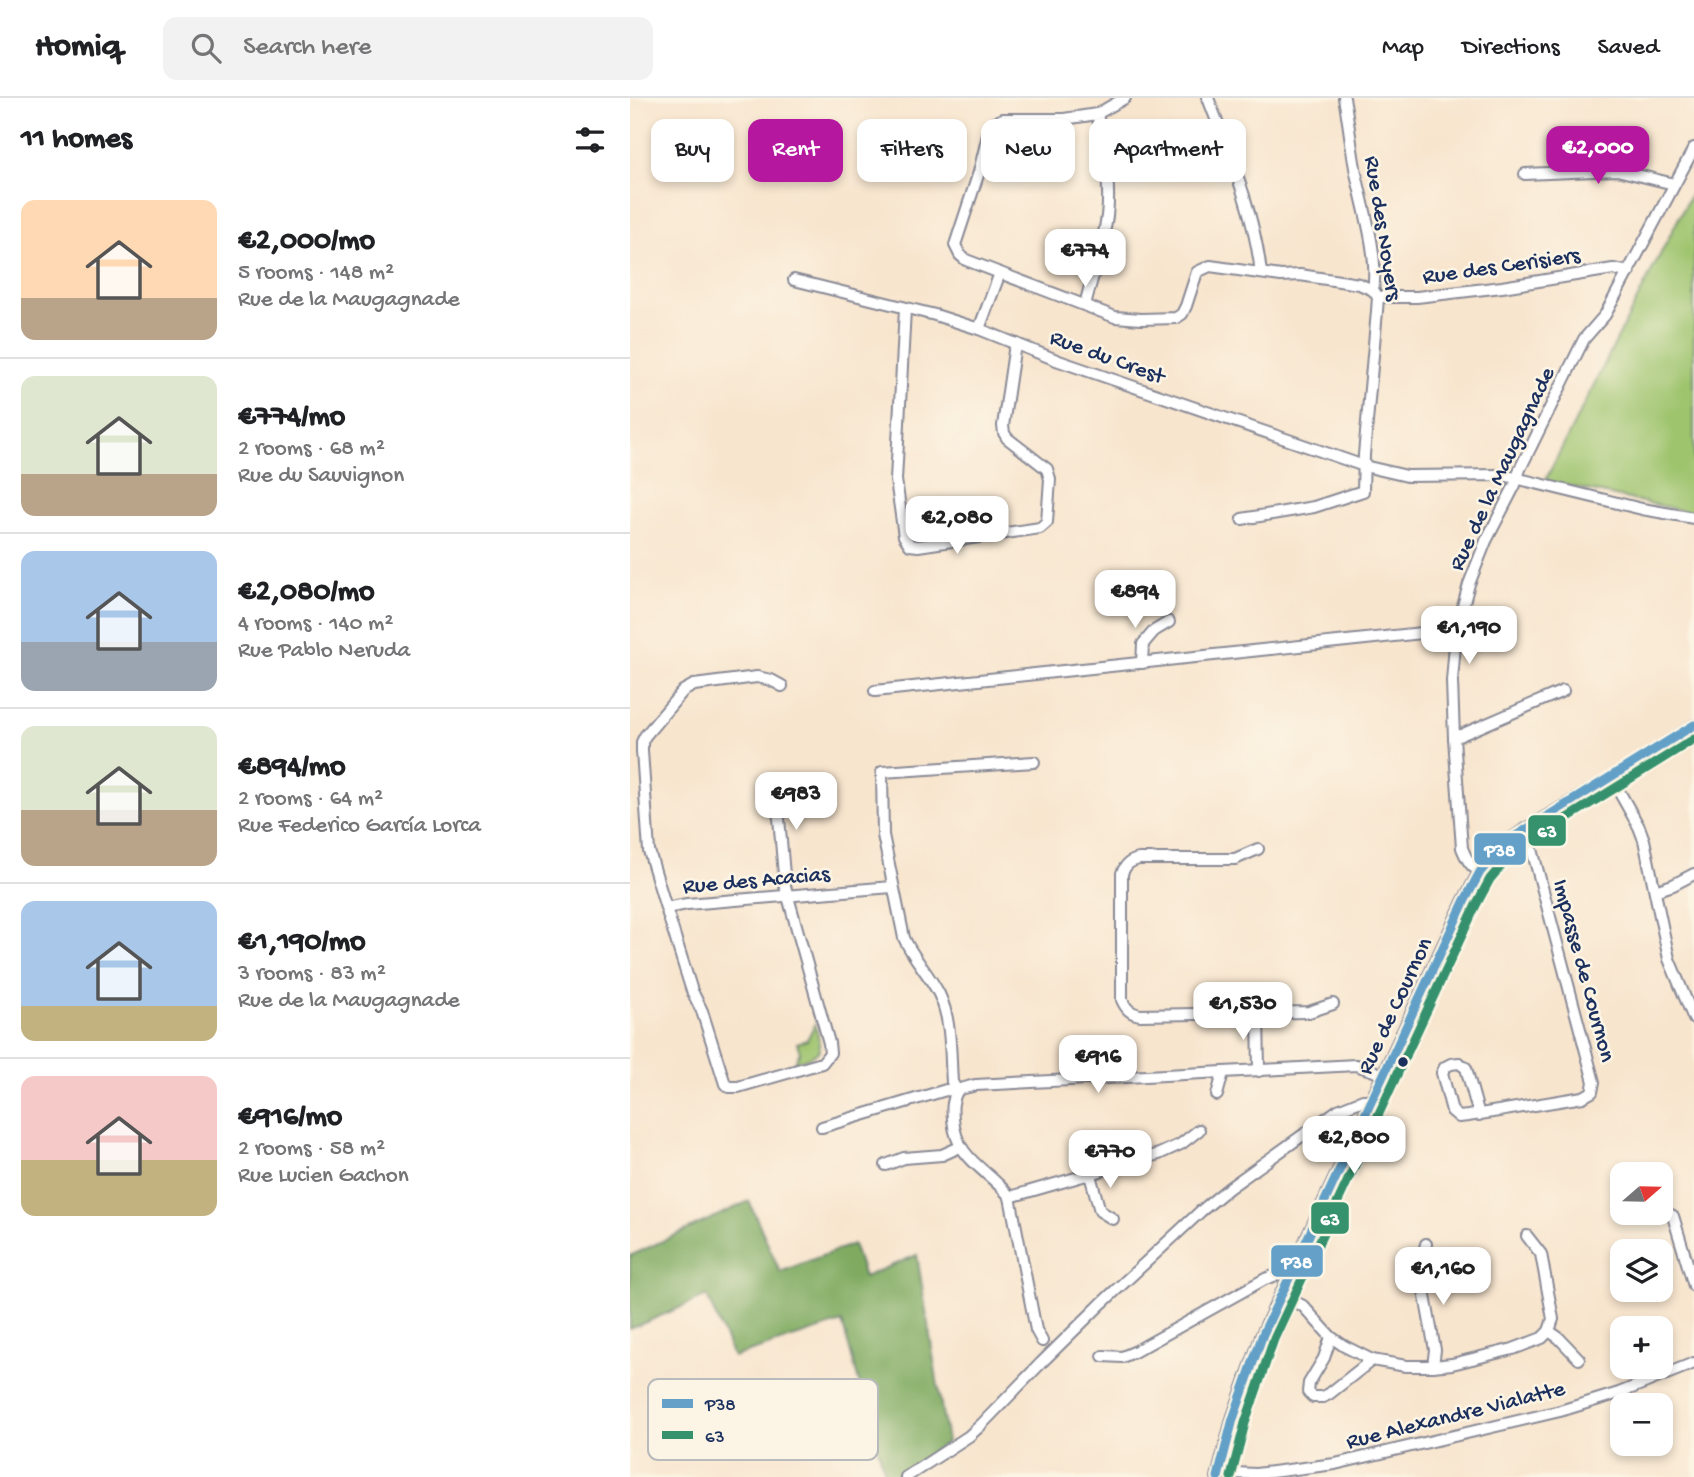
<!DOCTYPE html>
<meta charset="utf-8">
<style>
:root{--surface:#fff;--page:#f2f2f2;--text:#202124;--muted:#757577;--line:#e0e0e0;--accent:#b5179e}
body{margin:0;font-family:"Gochi Hand",sans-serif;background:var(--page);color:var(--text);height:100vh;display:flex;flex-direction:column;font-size:26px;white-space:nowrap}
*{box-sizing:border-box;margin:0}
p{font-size:23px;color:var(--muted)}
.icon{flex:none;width:38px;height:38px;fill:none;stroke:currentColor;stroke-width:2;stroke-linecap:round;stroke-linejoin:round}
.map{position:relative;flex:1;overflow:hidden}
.panel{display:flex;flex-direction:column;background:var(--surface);width:630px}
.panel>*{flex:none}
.guide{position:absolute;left:21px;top:21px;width:665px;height:63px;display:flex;gap:14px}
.needle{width:46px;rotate:70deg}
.fabs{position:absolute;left:980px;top:1064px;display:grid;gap:14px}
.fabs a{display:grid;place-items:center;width:63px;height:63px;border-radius:14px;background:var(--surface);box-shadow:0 4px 10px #0003;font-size:35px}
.price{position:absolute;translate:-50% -60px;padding:0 16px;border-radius:14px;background:#fff;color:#222;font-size:23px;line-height:46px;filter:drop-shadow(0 2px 4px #0008)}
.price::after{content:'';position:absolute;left:50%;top:42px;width:21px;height:16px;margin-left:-10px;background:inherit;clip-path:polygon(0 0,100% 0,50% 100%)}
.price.current{background:var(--accent);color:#fff}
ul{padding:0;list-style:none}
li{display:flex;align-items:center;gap:21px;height:175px;padding:0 21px}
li+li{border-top:2px solid var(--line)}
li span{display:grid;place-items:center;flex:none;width:196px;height:140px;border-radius:14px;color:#555}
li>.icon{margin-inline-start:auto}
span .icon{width:84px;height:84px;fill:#fffc;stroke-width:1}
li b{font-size:30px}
h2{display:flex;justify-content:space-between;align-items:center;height:84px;padding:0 21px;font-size:30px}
.pill{padding:0 24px;border-radius:14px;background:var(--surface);box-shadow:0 4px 10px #0003;font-size:24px;line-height:63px}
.pill.current{background:var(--accent);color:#fff}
header{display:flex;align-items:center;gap:42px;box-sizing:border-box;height:98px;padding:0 35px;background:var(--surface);border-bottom:2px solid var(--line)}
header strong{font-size:33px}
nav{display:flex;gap:38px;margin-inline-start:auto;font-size:24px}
.search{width:490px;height:63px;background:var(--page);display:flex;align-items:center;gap:18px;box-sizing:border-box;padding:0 24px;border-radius:14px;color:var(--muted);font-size:26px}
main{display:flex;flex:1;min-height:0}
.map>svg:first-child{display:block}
.green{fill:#9fc46e;stroke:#5d7a66;stroke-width:2}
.forest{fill:#7faa61;stroke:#4d6c60;stroke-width:2}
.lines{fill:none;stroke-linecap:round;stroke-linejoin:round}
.minor-casing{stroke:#8a8a96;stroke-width:14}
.tertiary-casing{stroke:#8a8a96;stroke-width:16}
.minor{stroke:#fff;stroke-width:10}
.tertiary{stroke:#fff;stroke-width:12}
.bus-1-casing{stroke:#fcf5e5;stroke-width:14}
.bus-2-casing{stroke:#fcf5e5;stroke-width:14}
.bus-1{stroke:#64a0c8;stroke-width:9}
.bus-2{stroke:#36916d;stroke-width:9}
.bus-dot{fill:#1b2f5e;stroke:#fcf5e5;stroke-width:2.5}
.labels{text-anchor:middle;stroke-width:5;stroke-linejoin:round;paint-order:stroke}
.street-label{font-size:23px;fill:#1b2f5e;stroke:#fcf5e5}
.key{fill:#fcf5e5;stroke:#b8babc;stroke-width:2}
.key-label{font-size:19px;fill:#1b2f5e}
.line-badge{stroke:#fcf5e5;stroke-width:2.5}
.badge-label{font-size:19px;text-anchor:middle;font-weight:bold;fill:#fff}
</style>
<header>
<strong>Homiq</strong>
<div class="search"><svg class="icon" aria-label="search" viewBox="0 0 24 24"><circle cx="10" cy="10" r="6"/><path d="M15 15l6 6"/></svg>Search here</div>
<nav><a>Map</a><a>Directions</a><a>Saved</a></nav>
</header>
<main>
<section class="panel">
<h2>11 homes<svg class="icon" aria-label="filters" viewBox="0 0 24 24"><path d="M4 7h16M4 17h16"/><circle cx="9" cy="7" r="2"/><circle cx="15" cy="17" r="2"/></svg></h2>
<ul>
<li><span style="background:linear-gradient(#ffd9b3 70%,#b9a48a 0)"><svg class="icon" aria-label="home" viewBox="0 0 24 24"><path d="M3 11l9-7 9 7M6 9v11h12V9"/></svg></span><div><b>€2,000/mo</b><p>5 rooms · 148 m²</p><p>Rue de la Maugagnade</p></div></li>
<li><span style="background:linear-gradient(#dfe7d0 70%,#b9a48a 0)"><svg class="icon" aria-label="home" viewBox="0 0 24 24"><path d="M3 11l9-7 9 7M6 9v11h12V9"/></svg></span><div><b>€774/mo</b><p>2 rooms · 68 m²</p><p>Rue du Sauvignon</p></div></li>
<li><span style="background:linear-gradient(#a9c7e8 65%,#9aa5b1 0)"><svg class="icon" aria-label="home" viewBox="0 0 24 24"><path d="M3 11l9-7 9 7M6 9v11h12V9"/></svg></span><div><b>€2,080/mo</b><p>4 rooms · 140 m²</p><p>Rue Pablo Neruda</p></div></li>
<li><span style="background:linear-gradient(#dfe7d0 60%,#b9a48a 0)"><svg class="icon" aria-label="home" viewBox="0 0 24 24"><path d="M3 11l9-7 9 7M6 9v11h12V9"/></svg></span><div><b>€894/mo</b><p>2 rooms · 64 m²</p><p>Rue Federico García Lorca</p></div></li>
<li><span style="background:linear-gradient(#a9c7e8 75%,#c2b280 0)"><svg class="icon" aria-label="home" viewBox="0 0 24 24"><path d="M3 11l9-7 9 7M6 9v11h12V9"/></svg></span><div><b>€1,190/mo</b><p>3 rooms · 83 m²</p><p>Rue de la Maugagnade</p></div></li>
<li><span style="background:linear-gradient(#f6c9c9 60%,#c2b280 0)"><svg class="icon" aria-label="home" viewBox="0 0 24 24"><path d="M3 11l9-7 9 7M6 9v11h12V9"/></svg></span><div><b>€916/mo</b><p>2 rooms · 58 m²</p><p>Rue Lucien Gachon</p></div></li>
</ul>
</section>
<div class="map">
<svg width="1064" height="1379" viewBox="0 0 1064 1379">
<rect width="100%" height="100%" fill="#fcf5e5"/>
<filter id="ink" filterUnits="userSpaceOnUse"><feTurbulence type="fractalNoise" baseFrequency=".0143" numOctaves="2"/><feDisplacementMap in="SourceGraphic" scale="14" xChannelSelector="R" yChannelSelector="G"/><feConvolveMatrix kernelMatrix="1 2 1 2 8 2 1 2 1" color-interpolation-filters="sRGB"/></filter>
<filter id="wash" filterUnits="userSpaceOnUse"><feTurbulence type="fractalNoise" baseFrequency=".00686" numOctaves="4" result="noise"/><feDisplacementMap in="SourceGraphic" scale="28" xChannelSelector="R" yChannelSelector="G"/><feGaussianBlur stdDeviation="1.57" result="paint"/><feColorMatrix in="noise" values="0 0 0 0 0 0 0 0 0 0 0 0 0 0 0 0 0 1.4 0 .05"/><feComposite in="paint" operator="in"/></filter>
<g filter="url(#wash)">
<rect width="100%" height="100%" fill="#f8e5ce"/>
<g class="green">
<path d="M 1064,90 L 1064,415 L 915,383 Z"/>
<path d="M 185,926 C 193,955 193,955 165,964 L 170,954 L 167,945 L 177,942 Z"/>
</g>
<path class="forest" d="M 119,1103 L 150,1174 L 223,1146 L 234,1179 L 287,1157 L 317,1344 L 267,1379 L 256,1379 L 212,1224 L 103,1259 L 77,1198 L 0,1231 L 0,1158 Z"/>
</g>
<g filter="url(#ink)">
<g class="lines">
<g class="minor-casing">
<g id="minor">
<path d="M 495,0 L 467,16 L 454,18 L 434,21 L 372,21 L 363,26 L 359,33 L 349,74 L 325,147 L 330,157 L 336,162 L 485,219 L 511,221 L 546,220 L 552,216 L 556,208 L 567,174 L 580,168 L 651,178 L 670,177 L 729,186 L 743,192 L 748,199 L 747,213 L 734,357 L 733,393 L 684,409 L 612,421"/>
<path d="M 578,0 C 600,58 624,113 631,175"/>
<path d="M 714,0 C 719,25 721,50 726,75 C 733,109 749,158 743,192"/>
<path d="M 1064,50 L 975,217 L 954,241 L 890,371 L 885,387 L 856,443 L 839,486 L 826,534 L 822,583 L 824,640 L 832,750 C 836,760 840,768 850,774 L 876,744 L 895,731 L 995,671 L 1064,627"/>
<path d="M 895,76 L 987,72 L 1044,86"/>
<path d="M 164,182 L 305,217 L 349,231 L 429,263 L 734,368 L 777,378 L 873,377 L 1012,411 L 1064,420"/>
<path d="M 748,199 L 787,199 L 872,189 L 983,171 L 999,174"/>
<path d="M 455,207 C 462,178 473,148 477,118 C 481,85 474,48 467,16"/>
<path d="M 275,211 L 266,382 L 274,438 L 280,447 L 288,448 L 410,430 L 417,424 L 420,381 L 417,371 L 377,340 L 374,335 L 373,328 L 384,253 L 387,246"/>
<path d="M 349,231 L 370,175"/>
<path d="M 512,565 L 513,546 L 524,533 L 539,524"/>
<path d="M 152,588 L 141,582 L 127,579 L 64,587 L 53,593 L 15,638 L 12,644 L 12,653 L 19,753 L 36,810 L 57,806 L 262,789"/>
<path d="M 245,593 L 811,533 L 826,534"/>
<path d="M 824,640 L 933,593"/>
<path d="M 404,664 L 252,674 L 253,737 L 274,840 C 283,860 299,876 309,896 C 322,923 320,955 322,984 L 327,993 C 322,1003 322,1010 323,1021 C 326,1062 357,1070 380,1099 L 406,1232 L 412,1243"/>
<path d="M 981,679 L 1009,729 L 1014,742 L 1039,861 L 1064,921"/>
<path d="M 628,751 L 605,761 L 509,761 C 500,763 496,766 492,775 L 492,902 C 496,911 500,915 510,917 L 679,914 L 703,906"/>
<path d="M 1025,793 L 1043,787 L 1064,776"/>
<path d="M 36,810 L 56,874 L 62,893 L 72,913 L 95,986 L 99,989 L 108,989 L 192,965 L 200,955 L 199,945 L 155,788 L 149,720 L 144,702 L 134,694"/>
<path d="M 628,914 L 629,973"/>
<path d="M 587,997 L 593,975"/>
<path d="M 849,1017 L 836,970 L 829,965 L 821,966 L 815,969 L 812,975 L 822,1013 L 829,1019 L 838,1018 L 953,999 L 962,994 L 964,984 L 899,740 L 895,731"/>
<path d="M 192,1029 L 316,992 C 327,994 335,989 346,987 L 726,967 L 744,973 L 753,978"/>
<path d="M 256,1067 L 274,1060 L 312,1057 L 330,1049"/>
<path d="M 460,1077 L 470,1113 L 483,1121"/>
<path d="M 380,1099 L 529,1056 L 551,1046 L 569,1032"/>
<path d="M 1031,1112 L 1043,1118 L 1064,1188"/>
<path d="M 796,1146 L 790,1171 L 805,1252 L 803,1268"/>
<path d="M 652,1197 L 673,1208 L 701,1239 L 714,1248 L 742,1262 L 776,1268 L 803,1268 L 822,1266 L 883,1251 L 912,1240 L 919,1233 L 923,1221 L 911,1156 L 897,1138"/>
<path d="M 919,1233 L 929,1240 L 949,1261"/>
<path d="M 701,1239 L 694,1260 L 679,1285 L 678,1294 L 683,1299 L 693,1299 L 699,1296 L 742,1262"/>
<path d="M 473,1258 L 492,1259 L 504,1254 L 635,1181 L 652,1175 L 660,1178"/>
<path d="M 590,1370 L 604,1375 L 626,1376 L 705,1366 L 930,1313 L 989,1295 L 1064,1265"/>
<path d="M 276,1379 L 339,1338 L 351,1327 L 411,1265 L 472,1205 L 571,1113 L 599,1090 L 708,1012 L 733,1002 L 741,1002"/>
</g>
</g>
<g class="tertiary-casing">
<path id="tertiary" d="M 588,1379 L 603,1321 L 633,1236 L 835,802 L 850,774"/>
</g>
<use href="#minor" class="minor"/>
<use href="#tertiary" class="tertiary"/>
<g class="bus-1-casing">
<path id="bus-1" d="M 588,1379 L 603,1321 L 633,1236 L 835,802 L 850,774 L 876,744 L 1064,627"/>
</g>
<g class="bus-2-casing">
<path id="bus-2" d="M 601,1379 L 615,1325 L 644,1241 L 846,807 L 860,781 L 884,753 L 1064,641"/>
</g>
<use href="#bus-1" class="bus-1"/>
<use href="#bus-2" class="bus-2"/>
</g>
</g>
<circle class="bus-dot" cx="773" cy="964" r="6"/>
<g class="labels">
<g class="street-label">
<text transform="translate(755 130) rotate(81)" y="8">Rue des Noyers</text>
<text transform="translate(871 166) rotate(-8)" y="8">Rue des Cerisiers</text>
<text transform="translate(478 257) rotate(20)" y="8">Rue du Crest</text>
<text transform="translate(870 370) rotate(-65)" y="8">Rue de la Maugagnade</text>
<text transform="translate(126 780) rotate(-5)" y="8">Rue des Acacias</text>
<text transform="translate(956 872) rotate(75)" y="8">Impasse de Cournon</text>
<text transform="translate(763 907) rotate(-65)" y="8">Rue de Cournon</text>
<text transform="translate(825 1315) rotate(-14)" y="8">Rue Alexandre Vialatte</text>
</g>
</g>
<rect x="18" y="1281" width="230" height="81" rx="10" class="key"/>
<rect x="32" y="1301" width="31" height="9" fill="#64a0c8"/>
<rect x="32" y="1333" width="31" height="8" fill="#36916d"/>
<g class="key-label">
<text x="75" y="1312">P38</text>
<text x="75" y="1344">63</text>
</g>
<g class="line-badge">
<rect x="897" y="716" width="40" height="33" rx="7" fill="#36916d"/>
<rect x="843" y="734" width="54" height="34" rx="7" fill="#64a0c8"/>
<rect x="680" y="1103" width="40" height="34" rx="7" fill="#36916d"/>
<rect x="640" y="1146" width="54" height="34" rx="7" fill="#64a0c8"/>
</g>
<g class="badge-label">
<text x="917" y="739">63</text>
<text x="870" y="758">P38</text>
<text x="700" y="1127">63</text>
<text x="667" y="1170">P38</text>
</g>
</svg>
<div class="fabs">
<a><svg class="needle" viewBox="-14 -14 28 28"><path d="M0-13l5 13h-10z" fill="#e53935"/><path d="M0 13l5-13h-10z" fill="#757577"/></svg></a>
<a><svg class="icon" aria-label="layers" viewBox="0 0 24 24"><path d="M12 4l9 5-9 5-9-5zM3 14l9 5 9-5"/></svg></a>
<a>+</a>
<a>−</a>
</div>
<b class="price current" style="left:968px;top:88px">€2,000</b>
<b class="price" style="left:455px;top:191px">€774</b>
<b class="price" style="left:327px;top:458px">€2,080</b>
<b class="price" style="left:505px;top:532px">€894</b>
<b class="price" style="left:839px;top:568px">€1,190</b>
<b class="price" style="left:166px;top:734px">€983</b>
<b class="price" style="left:613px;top:944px">€1,530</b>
<b class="price" style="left:468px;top:997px">€916</b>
<b class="price" style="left:724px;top:1078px">€2,800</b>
<b class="price" style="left:480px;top:1092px">€770</b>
<b class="price" style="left:813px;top:1209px">€1,160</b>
<div class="guide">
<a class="pill">Buy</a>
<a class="pill current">Rent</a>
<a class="pill">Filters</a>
<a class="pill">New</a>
<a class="pill">Apartment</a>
</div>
</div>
</main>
